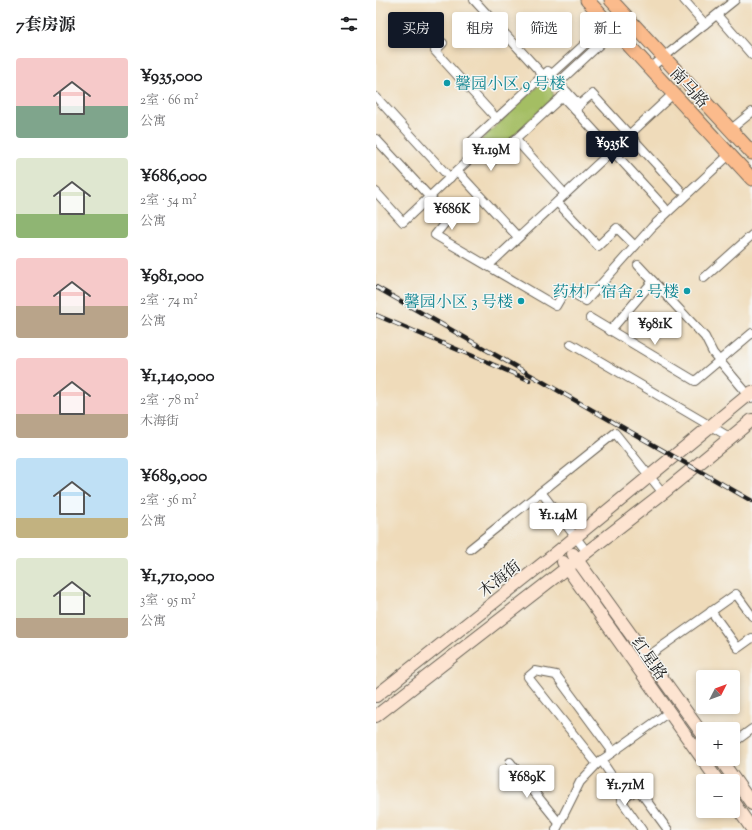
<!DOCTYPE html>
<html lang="zh">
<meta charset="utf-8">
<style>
:root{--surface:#fff;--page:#f2f2f2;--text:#202124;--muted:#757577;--accent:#111827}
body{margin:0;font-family:"Sorts Mill Goudy","Noto Serif SC",serif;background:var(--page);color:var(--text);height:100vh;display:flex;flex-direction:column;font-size:15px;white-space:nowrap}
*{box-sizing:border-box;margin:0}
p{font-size:13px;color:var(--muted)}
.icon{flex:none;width:22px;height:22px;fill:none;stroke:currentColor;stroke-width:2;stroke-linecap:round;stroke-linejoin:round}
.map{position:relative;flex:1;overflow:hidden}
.drawer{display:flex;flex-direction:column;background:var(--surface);width:376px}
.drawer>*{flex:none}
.guide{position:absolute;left:12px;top:12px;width:304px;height:36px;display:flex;gap:8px}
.needle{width:26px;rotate:48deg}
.controls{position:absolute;left:320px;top:670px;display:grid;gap:8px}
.controls a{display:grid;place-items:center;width:44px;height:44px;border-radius:4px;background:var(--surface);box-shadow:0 2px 6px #0003;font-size:20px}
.price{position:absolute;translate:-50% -34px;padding:0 9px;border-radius:4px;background:#fff;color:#222;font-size:13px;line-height:26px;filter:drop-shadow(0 1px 2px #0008)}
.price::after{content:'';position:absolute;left:50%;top:24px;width:12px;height:9px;margin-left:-6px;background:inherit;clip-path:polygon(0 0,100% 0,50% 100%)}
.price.on{background:var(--accent);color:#fff}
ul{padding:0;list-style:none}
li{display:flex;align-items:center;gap:12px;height:100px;padding:0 16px}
li span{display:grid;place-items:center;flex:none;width:112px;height:80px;border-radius:4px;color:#555}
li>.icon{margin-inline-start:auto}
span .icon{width:48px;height:48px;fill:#fffc;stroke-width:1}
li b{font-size:17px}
h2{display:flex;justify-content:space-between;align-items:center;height:48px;padding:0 16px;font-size:17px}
.tag{padding:0 14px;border-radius:4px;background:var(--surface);box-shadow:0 2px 6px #0003;font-size:14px;line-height:36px}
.tag.on{background:var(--accent);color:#fff}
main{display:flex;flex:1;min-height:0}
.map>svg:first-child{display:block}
.green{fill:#a4be64;stroke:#606d40}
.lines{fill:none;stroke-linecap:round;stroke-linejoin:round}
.street-casing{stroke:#665f53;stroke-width:10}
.secondary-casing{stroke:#665f53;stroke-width:14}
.primary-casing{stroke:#665f53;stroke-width:15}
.street{stroke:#fff;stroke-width:8}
.secondary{stroke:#fde4d1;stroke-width:12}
.primary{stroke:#fbbb8c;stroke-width:13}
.rail-casing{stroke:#1c1c1c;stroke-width:4.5}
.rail{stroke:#f6f6f2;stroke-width:3;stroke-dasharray:9;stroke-linecap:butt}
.culture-dot{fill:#0f9aa8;stroke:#f6f6f2;stroke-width:1.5}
.labels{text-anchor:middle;stroke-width:3;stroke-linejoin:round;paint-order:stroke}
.culture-label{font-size:16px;fill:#0d838f;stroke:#f6f6f2;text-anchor:end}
.street-label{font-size:16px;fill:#1c1c1c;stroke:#f6f6f2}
</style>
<main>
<section class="drawer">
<h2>7套房源<svg class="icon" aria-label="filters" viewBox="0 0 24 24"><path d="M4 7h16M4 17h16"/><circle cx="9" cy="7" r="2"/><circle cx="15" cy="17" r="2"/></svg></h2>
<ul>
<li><span style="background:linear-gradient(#f6c9c9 60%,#7fa58c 0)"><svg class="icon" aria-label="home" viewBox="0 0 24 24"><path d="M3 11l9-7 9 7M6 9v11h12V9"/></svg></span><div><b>¥935,000</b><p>2室 · 66 m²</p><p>公寓</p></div></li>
<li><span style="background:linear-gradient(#dfe7d0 70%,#8fb573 0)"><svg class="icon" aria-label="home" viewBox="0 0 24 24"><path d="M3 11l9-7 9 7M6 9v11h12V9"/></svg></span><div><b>¥686,000</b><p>2室 · 54 m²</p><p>公寓</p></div></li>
<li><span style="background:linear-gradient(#f6c9c9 60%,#b9a48a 0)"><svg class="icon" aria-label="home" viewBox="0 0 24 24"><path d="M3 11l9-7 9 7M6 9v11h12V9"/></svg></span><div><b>¥981,000</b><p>2室 · 74 m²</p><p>公寓</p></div></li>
<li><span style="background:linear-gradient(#f6c9c9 70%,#b9a48a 0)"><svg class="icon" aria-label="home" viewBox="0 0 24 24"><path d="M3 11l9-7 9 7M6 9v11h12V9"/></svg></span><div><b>¥1,140,000</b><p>2室 · 78 m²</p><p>木海街</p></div></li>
<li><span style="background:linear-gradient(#bfe0f5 75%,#c2b280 0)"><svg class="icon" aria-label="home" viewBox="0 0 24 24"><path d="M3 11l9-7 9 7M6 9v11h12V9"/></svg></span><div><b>¥689,000</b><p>2室 · 56 m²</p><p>公寓</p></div></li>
<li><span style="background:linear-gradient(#dfe7d0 75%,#b9a48a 0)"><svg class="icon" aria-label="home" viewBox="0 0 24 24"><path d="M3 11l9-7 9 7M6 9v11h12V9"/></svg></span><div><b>¥1,710,000</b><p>3室 · 95 m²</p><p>公寓</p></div></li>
</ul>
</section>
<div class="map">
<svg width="376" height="830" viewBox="0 0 376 830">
<rect width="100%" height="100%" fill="#f6f6f2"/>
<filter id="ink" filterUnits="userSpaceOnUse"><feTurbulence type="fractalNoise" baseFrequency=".025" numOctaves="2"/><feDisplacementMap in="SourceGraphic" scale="8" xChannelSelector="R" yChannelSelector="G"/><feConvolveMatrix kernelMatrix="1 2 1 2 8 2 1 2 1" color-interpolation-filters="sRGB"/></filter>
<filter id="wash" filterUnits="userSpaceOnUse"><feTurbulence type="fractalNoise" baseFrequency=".012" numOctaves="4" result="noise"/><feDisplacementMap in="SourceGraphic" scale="16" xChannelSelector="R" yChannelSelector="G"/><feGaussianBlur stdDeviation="0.9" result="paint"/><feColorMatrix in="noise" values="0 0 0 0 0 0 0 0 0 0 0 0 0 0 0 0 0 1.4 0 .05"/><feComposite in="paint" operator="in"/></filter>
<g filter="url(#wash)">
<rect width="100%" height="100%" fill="#efdbba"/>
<path class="green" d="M 165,83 L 175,87 L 178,97 L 118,154 L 108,150 L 105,140 Z"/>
</g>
<g filter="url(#ink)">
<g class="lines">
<g class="street-casing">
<g id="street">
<path d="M 98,0 L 167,75"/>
<path d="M 308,0 L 329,24"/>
<path d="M 341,15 L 376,55"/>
<path d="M 67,43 L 59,51 L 121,119"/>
<path d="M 273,69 L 359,0"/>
<path d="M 172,71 L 191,92 L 115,162 L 96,141 Z"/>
<path d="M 175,75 L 232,23"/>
<path d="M 182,83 L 239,30"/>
<path d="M 191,92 L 203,105 L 216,94 L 304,190"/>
<path d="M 186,96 L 199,110 L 203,106"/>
<path d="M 0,97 L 74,178"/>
<path d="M 199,110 L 288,207"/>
<path d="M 354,130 L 376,112"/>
<path d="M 0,139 L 73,218 L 59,235 L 180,306 L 190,289 L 210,301 L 276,227 L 353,155"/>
<path d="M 139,139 L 189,194"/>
<path d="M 81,171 L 142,237"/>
<path d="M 0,192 L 27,222 L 104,149"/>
<path d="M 181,202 L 222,246 L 241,228 L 259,246"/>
<path d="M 262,265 L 329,337 L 337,353 L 375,398"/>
<path d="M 112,266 L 297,94"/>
<path d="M 328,278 L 376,235"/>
<path d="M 214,318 L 319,381 L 376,333"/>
<path d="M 234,331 L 277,281"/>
<path d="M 195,344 L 355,438"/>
<path d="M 165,492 L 211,552"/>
<path d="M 94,549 L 239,433 L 287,493"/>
<path d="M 335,611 L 362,648 L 376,638"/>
<path d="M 271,657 L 360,594 L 376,616"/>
<path d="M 357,743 L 376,729"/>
<path d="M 225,760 L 250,797 L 262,789 L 292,830"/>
<path d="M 134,762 L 183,823"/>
<path d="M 221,764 L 152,677 L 159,671 L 180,675 L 237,752"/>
<path d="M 250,797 L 245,800 L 266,830"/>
<path d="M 180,830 L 204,782 L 223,762 L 293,712"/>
</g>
</g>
<g class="secondary-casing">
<g id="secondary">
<path d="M 197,554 L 327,735"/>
<path d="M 187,562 L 342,781"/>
<path d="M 0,696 L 180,553 L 376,392"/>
<path d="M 0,716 L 287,493 L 376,420"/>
<path d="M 344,759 L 376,804"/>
<path d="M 357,802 L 376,829"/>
</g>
</g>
<g class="primary-casing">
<g id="primary">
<path d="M 211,0 L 376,179"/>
<path d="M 235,0 L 376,153"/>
</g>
</g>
<use href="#street" class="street"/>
<use href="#secondary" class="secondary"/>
<use href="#primary" class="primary"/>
<g class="rail-casing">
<g id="rail">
<path d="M 0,287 L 376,501"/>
<path d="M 0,315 L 153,380"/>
</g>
</g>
<use href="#rail" class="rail"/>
</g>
</g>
<g class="culture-dot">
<circle cx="71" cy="83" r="4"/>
<circle cx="311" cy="291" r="4"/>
<circle cx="145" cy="301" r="4"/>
</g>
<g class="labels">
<g class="culture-label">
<text x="79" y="89" text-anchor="start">馨园小区 9 号楼</text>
<text x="303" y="297">药材厂宿舍 2 号楼</text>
<text x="137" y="307">馨园小区 3 号楼</text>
</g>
<g class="street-label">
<text transform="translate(314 87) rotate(47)" y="6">南马路</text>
<text transform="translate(123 578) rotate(-38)" y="6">木海街</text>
<text transform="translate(274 658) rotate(55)" y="6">红星路</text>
</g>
</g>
</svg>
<div class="controls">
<a><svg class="needle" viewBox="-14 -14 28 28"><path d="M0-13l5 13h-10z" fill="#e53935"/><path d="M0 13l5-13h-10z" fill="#757577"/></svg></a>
<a>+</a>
<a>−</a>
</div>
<b class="price on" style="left:236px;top:165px">¥935K</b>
<b class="price" style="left:115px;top:172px">¥1.19M</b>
<b class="price" style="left:76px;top:231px">¥686K</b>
<b class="price" style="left:279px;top:346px">¥981K</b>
<b class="price" style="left:182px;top:537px">¥1.14M</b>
<b class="price" style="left:151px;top:799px">¥689K</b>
<b class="price" style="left:249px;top:807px">¥1.71M</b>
<div class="guide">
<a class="tag on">买房</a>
<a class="tag">租房</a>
<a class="tag">筛选</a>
<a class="tag">新上</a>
</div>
</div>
</main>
